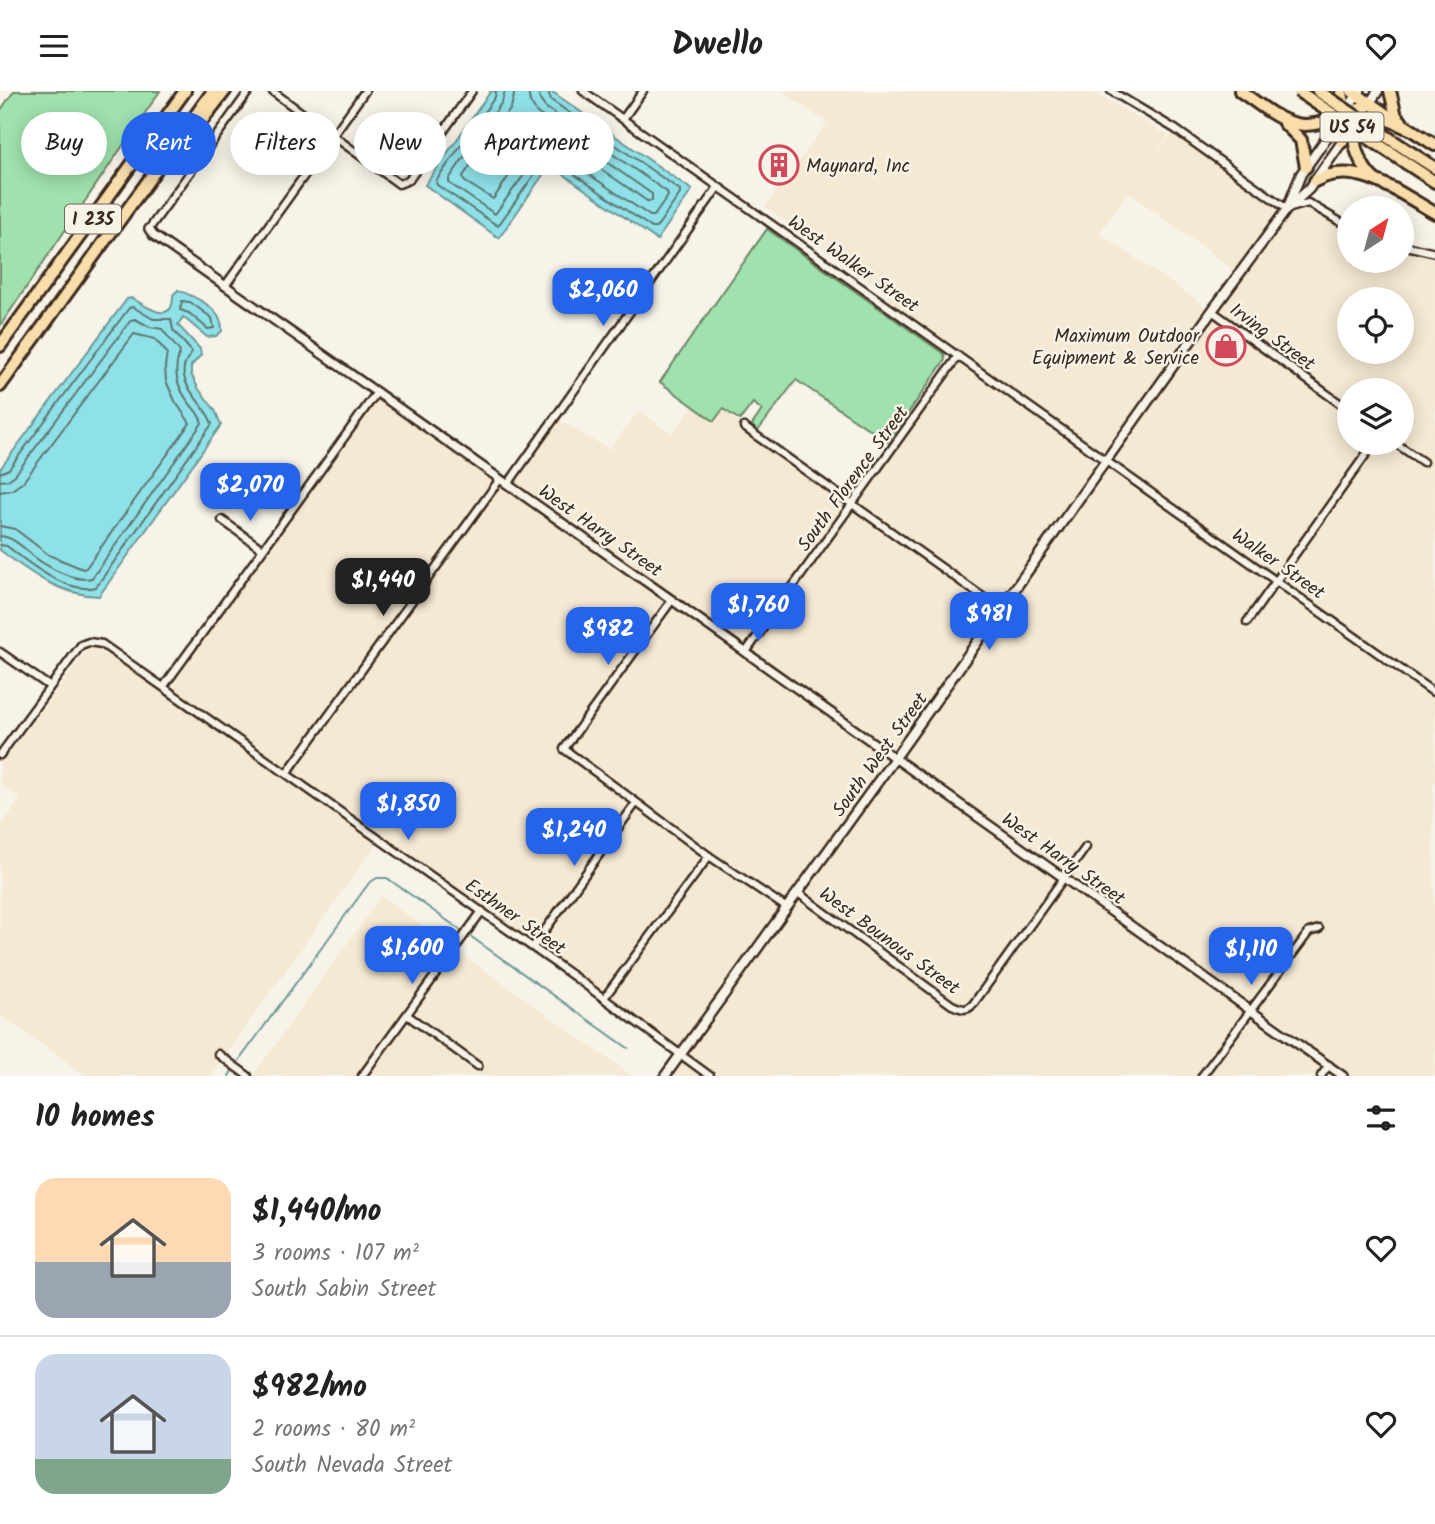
<!DOCTYPE html>
<meta charset="utf-8">
<style>
:root{--surface:#fff;--page:#f2f2f2;--text:#222;--muted:#767676;--line:#e0e0e0;--accent:#2563eb}
body{margin:0;font-family:Kalam,sans-serif;background:var(--page);color:var(--text);height:100vh;display:flex;flex-direction:column;font-size:26px;white-space:nowrap}
*{box-sizing:border-box;margin:0}
p{font-size:23px;color:var(--muted)}
.icon{flex:none;width:38px;height:38px;fill:none;stroke:currentColor;stroke-width:2;stroke-linecap:round;stroke-linejoin:round}
.map{position:relative;height:985px;overflow:hidden}
.details{display:flex;flex-direction:column;background:var(--surface);flex:1}
.details>*{flex:none}
.top-card{position:absolute;left:21px;top:21px;width:700px;height:63px;display:flex;gap:14px}
.needle{width:46px;rotate:36deg}
.controls{position:absolute;left:1337px;top:105px;display:grid;gap:14px}
.controls a{display:grid;place-items:center;width:77px;height:77px;border-radius:50%;background:var(--surface);box-shadow:0 4px 18px #0003;font-size:35px}
.price{position:absolute;translate:-50% -60px;padding:0 16px;border-radius:14px;background:var(--accent);color:#fff;font-size:23px;line-height:46px;filter:drop-shadow(0 2px 4px #0008)}
.price::after{content:'';position:absolute;left:50%;top:42px;width:21px;height:16px;margin-left:-10px;background:inherit;clip-path:polygon(0 0,100% 0,50% 100%)}
.price.current{background:#222;color:#fff}
ul{padding:0;list-style:none}
li{display:flex;align-items:center;gap:21px;height:175px;padding:0 35px}
li+li{border-top:2px solid var(--line)}
li span{display:grid;place-items:center;flex:none;width:196px;height:140px;border-radius:21px;color:#555}
li>.icon{margin-inline-start:auto}
span .icon{width:84px;height:84px;fill:#fffc;stroke-width:1}
li b{font-size:30px}
h2{display:flex;justify-content:space-between;align-items:center;height:84px;padding:0 35px;font-size:30px}
.tag{padding:0 24px;border-radius:32px;background:var(--surface);box-shadow:0 4px 18px #0003;font-size:24px;line-height:63px}
.tag.current{background:var(--accent);color:#fff}
header{display:flex;justify-content:space-between;align-items:center;height:91px;padding:0 35px;background:var(--surface);font-size:32px;font-weight:700}
.map>svg:first-child{display:block}
.built{fill:#f5e9d3;fill-rule:evenodd}
.green{fill:#9fe2ad;stroke:#6d8666;stroke-width:2}
.water{fill:#8fe1e8;stroke:#6d9897;stroke-width:2}
.lines{fill:none;stroke-linecap:round;stroke-linejoin:round}
.shore{stroke:#5d736f;stroke-width:2}
.stream{stroke:#6d9897;stroke-width:2}
.minor-casing{stroke:#3b2a1e;stroke-width:11}
.tertiary-casing{stroke:#3b2a1e;stroke-width:12}
.secondary-casing{stroke:#3b2a1e;stroke-width:13}
.motorway-casing{stroke:#3b2a1e;stroke-width:16}
.minor{stroke:#f7f3e8;stroke-width:6}
.tertiary{stroke:#f7f3e8;stroke-width:7}
.secondary{stroke:#f7f3e8;stroke-width:8}
.motorway{stroke:#f9deab;stroke-width:10}
.motorway-bridge-casing{stroke:#3b2a1e;stroke-width:16;stroke-linecap:butt}
.motorway-bridge{stroke:#f9deab;stroke-width:10}
.labels{text-anchor:middle;stroke-width:5;stroke-linejoin:round;paint-order:stroke}
.shield{fill:#f7f3e8;stroke:#73665b;stroke-width:2}
.shield-label{font-size:18px;font-weight:bold;fill:#3b2a1e}
.poi-label{font-size:19px;fill:#3b2a1e;stroke:#f7f3e8;text-anchor:start}
.street-label{font-size:19px;fill:#3b2a1e;stroke:#f7f3e8}
</style>
<header><svg class="icon" aria-label="menu" viewBox="0 0 24 24"><path d="M4 6h16M4 12h16M4 18h16"/></svg>Dwello<svg class="icon" aria-label="heart" viewBox="0 0 24 24"><path d="M12 20l-8-8c-3-5 5-10 8-4 3-6 11-1 8 4z"/></svg></header>
<div class="map">
<svg width="1435" height="985" viewBox="0 0 1435 985">
<rect width="100%" height="100%" fill="#f7f3e8"/>
<filter id="ink" filterUnits="userSpaceOnUse"><feTurbulence type="fractalNoise" baseFrequency=".0143" numOctaves="2"/><feDisplacementMap in="SourceGraphic" scale="14" xChannelSelector="R" yChannelSelector="G"/><feConvolveMatrix kernelMatrix="1 2 1 2 8 2 1 2 1" color-interpolation-filters="sRGB"/></filter>
<g filter="url(#ink)">
<g class="built">
<path d="M 782,0 L 1091,0 L 1168,44 L 1151,69 L 1175,38 L 1287,118 L 1305,112 L 1349,136 L 1349,170 L 1402,170 L 1402,156 L 1435,166 L 1435,692 L 1433,691 L 1435,985 L 665,985 L 681,962 L 380,748 L 210,985 L 87,985 L 0,924 L 0,737 L 20,708 L 0,692 L 0,673 L 94,551 L 164,595 L 377,301 L 508,394 L 555,327 L 609,358 L 639,320 L 672,343 L 693,315 L 713,329 L 723,318 L 744,336 L 852,413 L 958,265 L 885,214 L 888,203 L 765,116 L 827,32 ZM 1128,101 L 1239,183 L 1212,220 L 1099,142 ZM 1349,208 L 1402,208 L 1402,261 L 1349,261 ZM 1349,299 L 1402,299 L 1402,352 L 1349,352 Z"/>
<path d="M 381,805 L 632,985 L 253,985 Z"/>
</g>
<g class="green">
<path d="M 14,0 L 160,0 L 0,235 L 0,20 Z"/>
<path d="M 767,138 L 944,263 L 945,269 L 888,351 L 796,289 L 757,341 L 752,334 L 762,319 L 753,312 L 740,329 L 723,318 L 714,330 L 660,291 Z"/>
</g>
<g class="water">
<path d="M 491,0 L 551,0 L 692,99 L 657,149 L 550,74 L 499,147 L 425,94 Z"/>
<path d="M 178,199 C 197,207 223,217 222,240 L 216,245 L 207,246 L 183,226 L 178,234 L 200,258 L 201,264 L 191,275 L 191,283 L 198,297 L 215,319 L 221,334 L 99,505 C 59,504 30,482 0,459 L 0,378 L 127,208 L 132,207 C 145,215 174,236 173,204 Z"/>
</g>
<g class="lines">
<g class="shore">
<path d="M 496,0 L 495,6 L 436,90 L 437,94 L 498,135 L 543,71 L 552,68 L 652,137 L 656,137 L 680,103 L 680,99 L 551,9 L 548,0"/>
<path d="M 505,0 L 502,11 L 449,88 L 449,92 L 495,123 L 538,65 L 545,60 L 553,59 L 650,125 L 654,125 L 668,105 L 667,101 L 545,16 L 540,9 L 539,0"/>
<path d="M 515,0 L 511,17 L 463,85 L 464,90 L 493,108 C 511,86 530,35 565,53 L 647,110 L 652,110 L 652,103 L 537,22 L 530,11 L 528,0"/>
<path d="M 182,210 L 190,211 L 212,227 L 214,237 L 208,238 L 189,222 L 180,219 Z"/>
<path d="M 0,382 L 9,378 L 129,217 L 133,216 L 153,228 L 171,228 L 173,239 L 192,261 C 190,266 185,270 184,276 C 180,298 207,314 212,333 L 96,496 C 68,504 28,472 7,455 L 0,454"/>
<path d="M 0,390 L 8,389 L 15,384 L 131,229 L 135,228 L 150,236 L 162,238 L 180,261 C 173,281 176,295 190,313 C 195,319 200,324 202,332 L 92,487 C 78,491 55,480 43,472 C 29,464 17,446 0,445"/>
<path d="M 0,401 L 12,399 L 23,391 L 134,243 L 155,248 L 167,262 L 165,275 L 166,290 L 175,310 L 190,332 L 86,477 L 83,478 L 49,464 L 15,438 L 0,435"/>
</g>
<g class="stream">
<path d="M 470,845 L 628,957"/>
<path d="M 238,971 L 369,792 L 377,787 L 387,787 L 462,840"/>
<path d="M 229,985 L 232,980"/>
</g>
<g class="minor-casing">
<g id="minor">
<path d="M 272,0 L 399,93 L 409,89 L 472,0"/>
<path d="M 583,0 L 1433,601"/>
<path d="M 1111,0 L 1175,38 L 1287,118 L 1308,112 L 1349,136"/>
<path d="M 623,28 L 643,0"/>
<path d="M 149,138 L 249,0"/>
<path d="M 1402,154 L 1435,162"/>
<path d="M 225,195 L 365,0"/>
<path d="M 1212,220 L 1349,319"/>
<path d="M 744,336 L 1001,519"/>
<path d="M 1395,352 L 1423,371"/>
<path d="M 508,393 L 718,96"/>
<path d="M 222,429 L 262,458"/>
<path d="M 672,509 L 564,658 L 709,765 L 787,817"/>
<path d="M 1247,531 L 1374,352"/>
<path d="M 0,561 L 49,595"/>
<path d="M 746,561 L 958,265"/>
<path d="M 164,595 L 377,301"/>
<path d="M 0,664 L 81,554 L 89,551 L 102,553 L 576,887 L 710,985"/>
<path d="M 287,682 L 500,388"/>
<path d="M 798,802 L 952,914 C 961,918 967,921 974,912 L 1086,756"/>
<path d="M 533,856 L 636,712"/>
<path d="M 604,907 L 709,765"/>
<path d="M 407,924 L 478,975"/>
<path d="M 218,963 L 248,985"/>
<path d="M 362,985 L 482,820"/>
<path d="M 1202,985 L 1309,841 L 1319,838"/>
<path d="M 1321,985 L 1329,974"/>
</g>
</g>
<g class="tertiary-casing">
<path id="tertiary" d="M 149,138 L 153,144 L 672,509 L 1343,985"/>
</g>
<g class="secondary-casing">
<g id="secondary">
<path d="M 1356,32 L 1378,0"/>
<path d="M 1288,116 L 1301,83 L 1360,0"/>
<path d="M 665,985 L 895,667 L 1212,220 L 1287,118 L 1309,98 L 1344,48"/>
</g>
</g>
<g class="motorway-casing">
<g id="motorway">
<path d="M 1240,0 C 1257,11 1276,29 1297,33 C 1317,38 1351,21 1369,13"/>
<path d="M 1352,0 L 1390,26"/>
<path d="M 1390,0 L 1396,25 L 1401,30"/>
<path d="M 1284,32 L 1301,49 L 1306,76"/>
<path d="M 1404,34 L 1435,54"/>
<path d="M 187,49 L 225,0"/>
<path d="M 1342,51 L 1347,27 L 1342,2"/>
<path d="M 1413,63 L 1435,77"/>
<path d="M 1406,72 L 1435,91"/>
<path d="M 1374,88 C 1358,74 1339,29 1375,26 C 1386,26 1398,33 1407,37"/>
<path d="M 1315,90 C 1356,67 1399,102 1435,122"/>
<path d="M 0,255 L 185,0"/>
<path d="M 0,295 L 213,0"/>
</g>
</g>
<use href="#minor" class="minor"/>
<use href="#tertiary" class="tertiary"/>
<use href="#secondary" class="secondary"/>
<use href="#motorway" class="motorway"/>
<g class="motorway-bridge-casing">
<g id="motorway-bridge">
<path d="M 1298,0 L 1406,72"/>
<path d="M 1318,0 L 1413,63"/>
</g>
</g>
<use href="#motorway-bridge" class="motorway-bridge"/>
</g>
</g>
<defs>
<g id="building-ring" transform="scale(2.0125)"><circle r="9.5" fill="#f7f3e8" stroke="#d1495b" stroke-width="1.5"/><path d="M-4-6H4V6H1V3H-1V6H-4ZM-2.5-4.3h1.7v1.8h-1.7ZM.8-4.3h1.7v1.8H.8ZM-2.5-1h1.7V.8h-1.7ZM.8-1h1.7V.8H.8Z" fill="#d1495b"/></g>
<g id="shop-ring" transform="scale(2.0125)"><circle r="9.5" fill="#f7f3e8" stroke="#d1495b" stroke-width="1.5"/><path d="M-5-2.5h2.3a2.7 3.5 0 0 1 5.4 0H5L5.5 6h-11ZM-1.5-2.5h3a1.5 2.3 0 0 0-3 0Z" fill="#d1495b"/></g>
</defs>
<g fill-rule="evenodd">
<use href="#building-ring" x="779" y="74"/>
<use href="#shop-ring" x="1226" y="255"/>
</g>
<g class="labels">
<g class="shield">
<rect x="1320.5" y="21.5" width="63" height="29" rx="5"/>
<rect x="65" y="113.5" width="56" height="29" rx="5"/>
</g>
<g class="shield-label">
<text x="1352" y="42">US 54</text>
<text x="93" y="134">I 235</text>
</g>
<g class="poi-label">
<text x="806" y="81">Maynard, Inc</text>
<text x="1199" y="251" text-anchor="end">Maximum Outdoor<tspan x="1199" dy="22">Equipment &amp; Service</tspan></text>
</g>
<g class="street-label">
<text transform="translate(854 172) rotate(35)" y="7">West Walker Street</text>
<text transform="translate(1273 245) rotate(36)" y="7">Irving Street</text>
<text transform="translate(852 387) rotate(-54)" y="7">South Florence Street</text>
<text transform="translate(601 439) rotate(35)" y="7">West Harry Street</text>
<text transform="translate(1279 472) rotate(35)" y="7">Walker Street</text>
<text transform="translate(879 663) rotate(-54)" y="7">South West Street</text>
<text transform="translate(1064 767) rotate(35)" y="7">West Harry Street</text>
<text transform="translate(516 825) rotate(35)" y="7">Esthner Street</text>
<text transform="translate(890 849) rotate(36)" y="7">West Bounous Street</text>
</g>
</g>
</svg>
<div class="controls">
<a><svg class="needle" viewBox="-14 -14 28 28"><path d="M0-13l5 13h-10z" fill="#e53935"/><path d="M0 13l5-13h-10z" fill="#767676"/></svg></a>
<a><svg class="icon" aria-label="locate" viewBox="0 0 24 24"><circle cx="12" cy="12" r="6"/><path d="M12 2v4M12 18v4M2 12h4M18 12h4"/></svg></a>
<a><svg class="icon" aria-label="layers" viewBox="0 0 24 24"><path d="M12 4l9 5-9 5-9-5zM3 14l9 5 9-5"/></svg></a>
</div>
<b class="price" style="left:603px;top:237px">$2,060</b>
<b class="price" style="left:250px;top:432px">$2,070</b>
<b class="price current" style="left:383px;top:527px">$1,440</b>
<b class="price" style="left:758px;top:552px">$1,760</b>
<b class="price" style="left:989px;top:561px">$981</b>
<b class="price" style="left:608px;top:576px">$982</b>
<b class="price" style="left:408px;top:751px">$1,850</b>
<b class="price" style="left:574px;top:777px">$1,240</b>
<b class="price" style="left:412px;top:895px">$1,600</b>
<b class="price" style="left:1251px;top:896px">$1,110</b>
<div class="top-card">
<a class="tag">Buy</a>
<a class="tag current">Rent</a>
<a class="tag">Filters</a>
<a class="tag">New</a>
<a class="tag">Apartment</a>
</div>
</div>
<section class="details">
<h2>10 homes<svg class="icon" aria-label="filters" viewBox="0 0 24 24"><path d="M4 7h16M4 17h16"/><circle cx="9" cy="7" r="2"/><circle cx="15" cy="17" r="2"/></svg></h2>
<ul>
<li><span style="background:linear-gradient(#ffd9b3 60%,#9aa5b1 0)"><svg class="icon" aria-label="home" viewBox="0 0 24 24"><path d="M3 11l9-7 9 7M6 9v11h12V9"/></svg></span><div><b>$1,440/mo</b><p>3 rooms · 107 m²</p><p>South Sabin Street</p></div><svg class="icon" aria-label="heart" viewBox="0 0 24 24"><path d="M12 20l-8-8c-3-5 5-10 8-4 3-6 11-1 8 4z"/></svg></li>
<li><span style="background:linear-gradient(#c9d6e8 75%,#7fa58c 0)"><svg class="icon" aria-label="home" viewBox="0 0 24 24"><path d="M3 11l9-7 9 7M6 9v11h12V9"/></svg></span><div><b>$982/mo</b><p>2 rooms · 80 m²</p><p>South Nevada Street</p></div><svg class="icon" aria-label="heart" viewBox="0 0 24 24"><path d="M12 20l-8-8c-3-5 5-10 8-4 3-6 11-1 8 4z"/></svg></li>
</ul>
</section>
